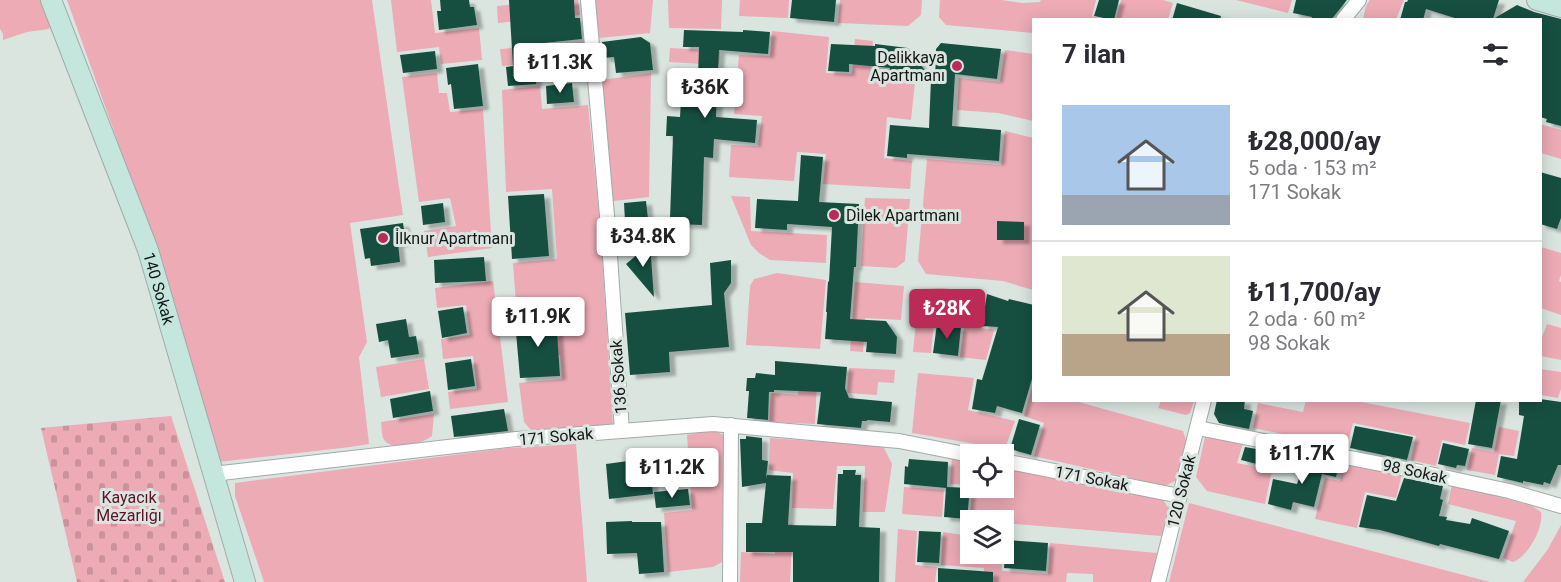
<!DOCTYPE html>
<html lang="tr">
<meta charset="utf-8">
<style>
:root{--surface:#fff;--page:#f7f7f7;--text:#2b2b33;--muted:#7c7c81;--line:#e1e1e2;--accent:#ba2b57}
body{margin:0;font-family:Roboto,sans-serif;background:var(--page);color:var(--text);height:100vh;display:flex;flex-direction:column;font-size:22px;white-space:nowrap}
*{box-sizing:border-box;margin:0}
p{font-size:20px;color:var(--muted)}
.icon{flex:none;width:33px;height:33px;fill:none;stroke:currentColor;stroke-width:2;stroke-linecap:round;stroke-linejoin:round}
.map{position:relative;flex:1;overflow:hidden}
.side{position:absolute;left:1032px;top:18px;width:510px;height:384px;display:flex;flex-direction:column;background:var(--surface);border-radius:0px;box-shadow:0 3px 15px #0003}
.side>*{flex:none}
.controls{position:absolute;left:960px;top:444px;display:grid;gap:12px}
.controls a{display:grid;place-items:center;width:54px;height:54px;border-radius:0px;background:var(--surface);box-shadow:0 3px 15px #0003;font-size:30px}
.price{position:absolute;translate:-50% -51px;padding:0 14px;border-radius:6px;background:#fff;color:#222;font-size:20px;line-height:39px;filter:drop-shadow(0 2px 3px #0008)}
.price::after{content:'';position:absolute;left:50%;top:36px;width:18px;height:14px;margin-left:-9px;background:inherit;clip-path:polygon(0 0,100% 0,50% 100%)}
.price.active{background:var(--accent);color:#fff}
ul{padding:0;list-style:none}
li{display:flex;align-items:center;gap:18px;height:150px;padding:0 30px}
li+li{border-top:2px solid var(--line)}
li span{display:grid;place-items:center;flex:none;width:168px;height:120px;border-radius:0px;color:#555}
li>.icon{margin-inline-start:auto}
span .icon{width:72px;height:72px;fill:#fffc;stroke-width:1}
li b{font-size:26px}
h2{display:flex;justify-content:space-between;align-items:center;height:72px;padding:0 30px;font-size:26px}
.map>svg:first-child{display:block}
.green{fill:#ecabb5}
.cemetery{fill:url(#cemetery-stones)}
.building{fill:#195040;filter:url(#shadow)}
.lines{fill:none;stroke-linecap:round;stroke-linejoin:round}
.street-casing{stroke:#a1aba7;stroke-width:16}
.secondary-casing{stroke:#a1aba7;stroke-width:22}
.street{stroke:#fff;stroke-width:14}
.secondary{stroke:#c4e6dc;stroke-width:20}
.poi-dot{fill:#ba2b57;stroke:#dae5e0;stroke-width:2}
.labels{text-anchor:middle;stroke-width:6;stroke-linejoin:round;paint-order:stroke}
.poi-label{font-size:16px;fill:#131716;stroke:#dae5e0;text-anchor:start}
.street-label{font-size:16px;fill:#131716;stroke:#dae5e0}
.park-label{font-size:16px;fill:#5e1128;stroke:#dae5e0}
</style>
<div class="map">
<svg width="1561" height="582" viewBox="0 0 1561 582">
<defs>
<pattern id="cemetery-stones" width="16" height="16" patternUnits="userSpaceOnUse" patternTransform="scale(1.5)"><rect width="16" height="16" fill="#ecabb5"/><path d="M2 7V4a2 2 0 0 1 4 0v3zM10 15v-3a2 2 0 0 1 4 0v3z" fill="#ca929b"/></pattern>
<filter id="shadow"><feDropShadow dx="6" dy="4" stdDeviation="1.5" flood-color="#0004"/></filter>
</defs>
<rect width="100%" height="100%" fill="#dae5e0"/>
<g class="green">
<path d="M 0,0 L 44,0 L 50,26 L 49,29 L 27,32 L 3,40 L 3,34 L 0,29 Z"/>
<path d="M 67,0 L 372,0 L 403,215 L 350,223 L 367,342 L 359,357 L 369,444 L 350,447 L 218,462 L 157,251 Z"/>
<path d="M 391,0 L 431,0 L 435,33 L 479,28 L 482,60 L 441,64 L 439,47 L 397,52 Z"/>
<path d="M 537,0 L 578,0 L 580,15 L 498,23 L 497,6 L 537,2 Z"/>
<path d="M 594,0 L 653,0 L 650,33 L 599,38 Z"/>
<path d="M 668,0 L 722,0 L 721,29 L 669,28 Z"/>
<path d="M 740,0 L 789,0 L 788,18 L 739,16 Z"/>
<path d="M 840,0 L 922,0 L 921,15 L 908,26 L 838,23 Z"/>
<path d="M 940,0 L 1002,0 L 1022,3 L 1040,2 L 1041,0 L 1096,0 L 1092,16 L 1105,19 L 1034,20 L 1033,33 L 946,25 L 939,17 Z"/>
<path d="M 1121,0 L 1163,0 L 1173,3 L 1168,19 L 1116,19 Z"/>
<path d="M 1236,0 L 1292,0 L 1288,13 Z"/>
<path d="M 1370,0 L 1404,0 L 1396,19 L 1363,19 L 1366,6 Z"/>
<path d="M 772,31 L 829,37 L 826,73 L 852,74 L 855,39 L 873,41 L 870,76 L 915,81 L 911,120 L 887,117 L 884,158 L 912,161 L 910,189 L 823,184 L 826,154 L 797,152 L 794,181 L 729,177 L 731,145 L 758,146 L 762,116 L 734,114 L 739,55 L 770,56 Z"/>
<path d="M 584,42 L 587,77 L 544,80 L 543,63 L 502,66 L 500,49 Z"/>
<path d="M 670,48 L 720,51 L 719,65 L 669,62 Z"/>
<path d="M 1005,50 L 1033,54 L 1033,121 L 998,113 L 957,110 L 959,78 L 1000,82 Z"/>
<path d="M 437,73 L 439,93 L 447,93 L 450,112 L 483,109 L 492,248 L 428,257 L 424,231 L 456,226 L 450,198 L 419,202 L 402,77 Z"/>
<path d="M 651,73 L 649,197 L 613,201 L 602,80 Z"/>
<path d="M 540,86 L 542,109 L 588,105 L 600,222 L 613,424 L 537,432 L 530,429 L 524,422 L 519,383 L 562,379 L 560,355 L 519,358 L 517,342 L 560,337 L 559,315 L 517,317 L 513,263 L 557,259 L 552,189 L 506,192 L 502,90 Z"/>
<path d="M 1540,124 L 1561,130 L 1561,159 L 1541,153 Z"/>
<path d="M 1005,131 L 1033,138 L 1033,290 L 1003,281 L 926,274 L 918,261 L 927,159 L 1001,165 Z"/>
<path d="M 731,196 L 750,197 L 751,231 L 827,235 L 826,263 L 770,260 L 759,253 L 751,245 Z"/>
<path d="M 865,198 L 910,199 L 905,261 L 896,268 L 861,266 Z"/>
<path d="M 1541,247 L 1561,253 L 1561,275 L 1559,281 L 1561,282 L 1561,315 L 1541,308 Z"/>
<path d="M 777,273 L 826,280 L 820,349 L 746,345 L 750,286 L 754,279 Z"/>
<path d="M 493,281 L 508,402 L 450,409 L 448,392 L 477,389 L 473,356 L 443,359 L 441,339 L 470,335 L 466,305 L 437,308 L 435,288 Z"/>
<path d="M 855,282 L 904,286 L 901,320 L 865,318 L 863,352 L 850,351 Z"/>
<path d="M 942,288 L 984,293 L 980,328 L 994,330 L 986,360 L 960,357 L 964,326 L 962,325 L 934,322 L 931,353 L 913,352 L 919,289 Z"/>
<path d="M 1547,324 L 1561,328 L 1561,360 L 1541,356 L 1541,340 Z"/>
<path d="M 424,359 L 429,389 L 381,397 L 376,367 Z"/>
<path d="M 800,363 L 818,364 L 815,424 L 769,422 L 771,393 L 798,395 Z"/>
<path d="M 849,368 L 895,370 L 894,383 L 878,382 L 877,395 L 847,393 Z"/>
<path d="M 1540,369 L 1561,372 L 1561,389 L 1558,398 L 1541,395 Z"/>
<path d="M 918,373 L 974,378 L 968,410 L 1015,421 L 1005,449 L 912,433 Z"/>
<path d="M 1032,388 L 1033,389 L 1034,400 L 1075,401 L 1183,431 L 1187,443 L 1177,480 L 1165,486 L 1034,456 L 1044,423 L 1024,416 Z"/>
<path d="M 1306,400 L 1356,401 L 1470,423 L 1465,445 L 1442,440 L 1436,466 L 1411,460 L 1416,436 L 1353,423 L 1347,447 L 1253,428 L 1258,403 L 1303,412 Z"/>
<path d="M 1161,401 L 1161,400 L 1194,401 L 1190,413 L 1186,415 L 1158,408 Z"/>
<path d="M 434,414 L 432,436 C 423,443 395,452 385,441 C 381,437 382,427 381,422 Z"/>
<path d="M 1499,427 L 1519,431 L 1514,456 L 1499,454 L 1495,475 L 1467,470 L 1472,448 L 1494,452 Z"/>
<path d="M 712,430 L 724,435 L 722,562 L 713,567 L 668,572 L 664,513 L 692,510 L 687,435 Z"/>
<path d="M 1205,437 L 1243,443 L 1237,463 L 1272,470 L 1265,504 L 1207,491 L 1196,477 Z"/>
<path d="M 770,438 L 883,446 L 892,464 L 885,512 L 863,512 L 865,466 L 837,466 L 833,509 L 792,508 L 793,473 L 769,470 Z"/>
<path d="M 576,444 L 587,582 L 264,582 L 235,496 L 235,483 L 508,448 Z"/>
<path d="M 1279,447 L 1304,453 L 1300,472 L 1274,466 Z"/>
<path d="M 952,456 L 970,460 L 970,485 L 950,484 Z"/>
<path d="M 1345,462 L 1402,474 L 1396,498 L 1365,492 L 1357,528 L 1315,519 L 1325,478 L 1340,481 Z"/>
<path d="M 1004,467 L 1163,500 L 1170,510 L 1166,531 L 1161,536 L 1004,523 L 1004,520 L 970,520 L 972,488 L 1004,488 Z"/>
<path d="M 1452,484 L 1532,506 L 1541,512 C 1544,527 1528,557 1513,562 L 1503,558 L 1516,521 L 1448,504 Z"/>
<path d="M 904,487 L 944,490 L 942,517 L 902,514 Z"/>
<path d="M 1189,503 L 1490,582 L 1169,582 Z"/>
<path d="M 776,523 L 793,524 L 790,582 L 740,582 L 741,552 L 775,554 Z"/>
<path d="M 1561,525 L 1561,582 L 1523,582 L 1548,549 Z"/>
<path d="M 898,529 L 917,531 L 915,565 L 937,567 L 935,582 L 895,582 Z"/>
<path d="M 943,532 L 970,536 L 970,554 L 1002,554 L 1002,571 L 1048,574 L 1050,543 L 1157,553 L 1151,582 L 1093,582 L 1093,574 L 1067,573 L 1066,582 L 984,582 L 984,568 L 941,565 Z"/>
</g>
<path class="cemetery" d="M 171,416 L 225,582 L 77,582 L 41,428 Z"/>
<g class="building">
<path d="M 440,0 L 469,0 L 470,7 L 474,7 L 477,25 L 439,30 L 437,11 L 441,11 Z"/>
<path d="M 509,0 L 574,0 L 575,18 L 580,18 L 582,39 L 534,44 L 533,45 L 536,84 L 508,86 L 506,67 L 513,66 Z"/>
<path d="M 792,0 L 836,0 L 834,22 L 790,18 Z"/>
<path d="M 1099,0 L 1119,0 L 1114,20 L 1094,16 Z"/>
<path d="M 1296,0 L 1347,0 L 1331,20 L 1311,20 L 1312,17 L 1293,13 Z"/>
<path d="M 1408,0 L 1499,0 L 1493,19 L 1517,5 L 1534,12 L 1561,19 L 1561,126 L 1546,122 L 1547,119 L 1540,117 L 1540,20 L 1461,20 L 1426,9 L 1423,20 L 1400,20 L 1405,2 L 1407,2 Z"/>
<path d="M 1177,3 L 1221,16 L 1220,20 L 1172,20 Z"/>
<path d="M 684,30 L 743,32 L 743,30 L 770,32 L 768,54 L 719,50 L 716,117 L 757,120 L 755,143 L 714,139 L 713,158 L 704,157 L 702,225 L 673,224 L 681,217 L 670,218 L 673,136 L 666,136 L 667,116 L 680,117 L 682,84 L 693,84 L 693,76 L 698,76 L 699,47 L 683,47 Z"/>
<path d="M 641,37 L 650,43 L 653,70 L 616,73 L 614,57 L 604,58 L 602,42 Z"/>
<path d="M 941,43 L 1001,49 L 997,79 L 955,74 L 952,126 L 1001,130 L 999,161 L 907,154 L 907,158 L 887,156 L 890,125 L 929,128 L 931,79 L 935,83 L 936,49 Z"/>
<path d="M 831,44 L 875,46 L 875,44 L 908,48 L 930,77 L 889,74 L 890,68 L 849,64 L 849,72 L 828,71 Z"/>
<path d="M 435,51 L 437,69 L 403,73 L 400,55 Z"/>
<path d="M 478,64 L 483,106 L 454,109 L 451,84 L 448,85 L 446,68 Z"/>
<path d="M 572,83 L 574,102 L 547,104 L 546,86 Z"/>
<path d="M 801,155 L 823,157 L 819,202 L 859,204 L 856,267 L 854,267 L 850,319 L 886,321 L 897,337 L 896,354 L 866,352 L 867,342 L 825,339 L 827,312 L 826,312 L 828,281 L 829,282 L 832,227 L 787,224 L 787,230 L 755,228 L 757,199 L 798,201 Z"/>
<path d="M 1540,172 L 1561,178 L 1561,218 L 1557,229 L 1540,224 Z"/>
<path d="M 544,194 L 549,256 L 512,259 L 508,196 Z"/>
<path d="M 646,201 L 648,219 L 625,221 L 624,203 Z"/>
<path d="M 443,203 L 445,222 L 423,225 L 421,206 Z"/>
<path d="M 997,221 L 1024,222 L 1024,240 L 997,240 Z"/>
<path d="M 403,223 L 406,242 L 398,243 L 400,262 L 371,266 L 370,258 L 365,259 L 360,229 Z"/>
<path d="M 650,244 L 654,297 L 626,264 Z"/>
<path d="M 484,257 L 486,281 L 435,283 L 434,260 Z"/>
<path d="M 731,260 L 731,283 L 724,293 L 729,347 L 669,352 L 670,372 L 630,375 L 625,313 L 712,305 L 710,263 Z"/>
<path d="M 987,294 L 1008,301 L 1009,299 L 1034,305 L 1034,372 L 1022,413 L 997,406 L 995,413 L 972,409 L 977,379 L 982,380 L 998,327 L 982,326 Z"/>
<path d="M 463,307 L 467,333 L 442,338 L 438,311 Z"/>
<path d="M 556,317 L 560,376 L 520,378 L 515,321 Z"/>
<path d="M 406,319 L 409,337 L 416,336 L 419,354 L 391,358 L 388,340 L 379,342 L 376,324 Z"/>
<path d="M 937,324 L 961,327 L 958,356 L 933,353 Z"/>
<path d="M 471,359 L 475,386 L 448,390 L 445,363 Z"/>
<path d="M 775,361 L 847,367 L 845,388 L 849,398 L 892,402 L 890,422 L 867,420 L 867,421 L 862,421 L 861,428 L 817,424 L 821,392 L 774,390 L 774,392 L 769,392 L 768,420 L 747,418 L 749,391 L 746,391 L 747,378 L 755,378 L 756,373 L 775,375 Z"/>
<path d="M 430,391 L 433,411 L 393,418 L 390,399 Z"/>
<path d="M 1540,399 L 1561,402 L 1561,465 L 1558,465 L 1550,484 L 1544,482 L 1543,485 L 1523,481 L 1523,483 L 1497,477 L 1501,456 L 1517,459 L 1524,416 L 1519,415 L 1519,400 L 1540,400 Z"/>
<path d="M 1217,400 L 1245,400 L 1244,409 L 1253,411 L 1249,429 L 1219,423 L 1214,414 Z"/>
<path d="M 1476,400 L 1501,400 L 1492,448 L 1468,444 Z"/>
<path d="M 504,409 L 508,431 L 454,437 L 451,416 Z"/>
<path d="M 1019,419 L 1040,425 L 1031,455 L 1010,449 Z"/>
<path d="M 1355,426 L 1413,437 L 1407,460 L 1350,448 Z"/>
<path d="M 746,436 L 762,438 L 762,460 L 768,461 L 766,478 L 767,475 L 791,476 L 788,525 L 836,526 L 838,474 L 843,474 L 843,470 L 856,470 L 855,475 L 861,475 L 859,527 L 880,528 L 879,582 L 793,582 L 793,552 L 746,552 L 746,523 L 762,523 L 766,483 L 742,487 L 740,439 L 746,439 Z"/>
<path d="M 1443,443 L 1469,449 L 1465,466 L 1457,465 L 1456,468 L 1438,464 Z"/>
<path d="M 1245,447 L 1273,452 L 1269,467 L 1241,460 Z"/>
<path d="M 1306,458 L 1339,465 L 1336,477 L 1322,474 L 1314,507 L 1293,502 L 1291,510 L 1268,504 L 1273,479 L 1297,484 Z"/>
<path d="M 909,459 L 948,462 L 947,487 L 970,488 L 967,519 L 944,517 L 946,488 L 904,484 L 905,466 L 908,467 Z"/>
<path d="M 628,461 L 629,467 L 650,466 L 653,494 L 609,499 L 606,464 Z"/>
<path d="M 1404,478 L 1443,486 L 1440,499 L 1443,500 L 1439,516 L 1447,517 L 1446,520 L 1470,524 L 1472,518 L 1509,531 L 1499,559 L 1440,544 L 1439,546 L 1380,530 L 1359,527 L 1367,495 L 1396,501 Z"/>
<path d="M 688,489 L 690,505 L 656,508 L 654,492 Z"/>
<path d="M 632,521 L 632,522 L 661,522 L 664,572 L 639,574 L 637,553 L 607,554 L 606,522 Z"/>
<path d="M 919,531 L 941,532 L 939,563 L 917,562 Z"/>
<path d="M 1006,540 L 1048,543 L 1046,571 L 1004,568 Z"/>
<path d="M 938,568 L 993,572 L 993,582 L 938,582 Z"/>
</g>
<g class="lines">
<g class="street-casing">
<g id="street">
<path d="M 588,0 L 608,227 L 622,431"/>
<path d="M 1343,20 L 1359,0"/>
<path d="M 1198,428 L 1416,471 L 1509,491 L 1561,506"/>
<path d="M 1004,461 L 1180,496"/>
<path d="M 213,474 L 516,439 L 713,424 L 899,441 L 970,455"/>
<path d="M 730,582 L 731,425"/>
<path d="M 1158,582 L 1204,400"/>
</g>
</g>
<g class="secondary-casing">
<g id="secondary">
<path id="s1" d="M 51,0 L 148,250 L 245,582"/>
<path d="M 1537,0 L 1561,7"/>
</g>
</g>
<use href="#street" class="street"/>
<use href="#secondary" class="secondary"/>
</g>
<g class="poi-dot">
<circle cx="957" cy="66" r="6"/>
<circle cx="834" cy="215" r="6"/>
<circle cx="383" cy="238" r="6"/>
</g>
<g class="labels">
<g class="poi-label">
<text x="945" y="63" text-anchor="end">Delikkaya<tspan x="945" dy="18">Apartmanı</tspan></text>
<text x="846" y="221">Dilek Apartmanı</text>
<text x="395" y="244">İlknur Apartmanı</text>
</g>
<g class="street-label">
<text dy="6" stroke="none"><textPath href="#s1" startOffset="308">140 Sokak</textPath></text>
<text transform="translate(618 377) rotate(-94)" y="6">136 Sokak</text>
<text transform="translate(556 436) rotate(-5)" y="6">171 Sokak</text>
<text transform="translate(1415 471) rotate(12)" y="6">98 Sokak</text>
<text transform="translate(1092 478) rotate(11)" y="6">171 Sokak</text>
<text transform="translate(1181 491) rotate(-76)" y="6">120 Sokak</text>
</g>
<g class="park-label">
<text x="129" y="503">Kayacık<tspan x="129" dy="18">Mezarlığı</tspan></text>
</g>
</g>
</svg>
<div class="controls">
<a><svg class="icon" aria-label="locate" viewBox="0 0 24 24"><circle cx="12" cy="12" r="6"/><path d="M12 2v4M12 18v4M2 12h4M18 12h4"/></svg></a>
<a><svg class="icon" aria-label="layers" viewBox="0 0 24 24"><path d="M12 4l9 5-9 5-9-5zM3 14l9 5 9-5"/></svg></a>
</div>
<b class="price" style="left:560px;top:94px">₺11.3K</b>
<b class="price" style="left:705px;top:119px">₺36K</b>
<b class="price" style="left:643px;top:268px">₺34.8K</b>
<b class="price active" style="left:947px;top:340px">₺28K</b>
<b class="price" style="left:538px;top:348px">₺11.9K</b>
<b class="price" style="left:1302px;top:485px">₺11.7K</b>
<b class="price" style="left:672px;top:499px">₺11.2K</b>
<section class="side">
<h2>7 ilan<svg class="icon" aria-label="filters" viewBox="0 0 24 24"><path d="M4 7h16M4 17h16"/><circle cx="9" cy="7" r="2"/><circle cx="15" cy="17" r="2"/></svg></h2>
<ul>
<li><span style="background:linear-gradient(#a9c7e8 75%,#9aa5b1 0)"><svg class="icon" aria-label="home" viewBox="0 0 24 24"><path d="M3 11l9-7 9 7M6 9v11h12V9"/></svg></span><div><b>₺28,000/ay</b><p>5 oda · 153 m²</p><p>171 Sokak</p></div></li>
<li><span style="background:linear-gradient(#dfe7d0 65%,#b9a48a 0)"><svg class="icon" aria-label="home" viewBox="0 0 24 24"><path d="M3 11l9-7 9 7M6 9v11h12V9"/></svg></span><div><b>₺11,700/ay</b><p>2 oda · 60 m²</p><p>98 Sokak</p></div></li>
</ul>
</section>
</div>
